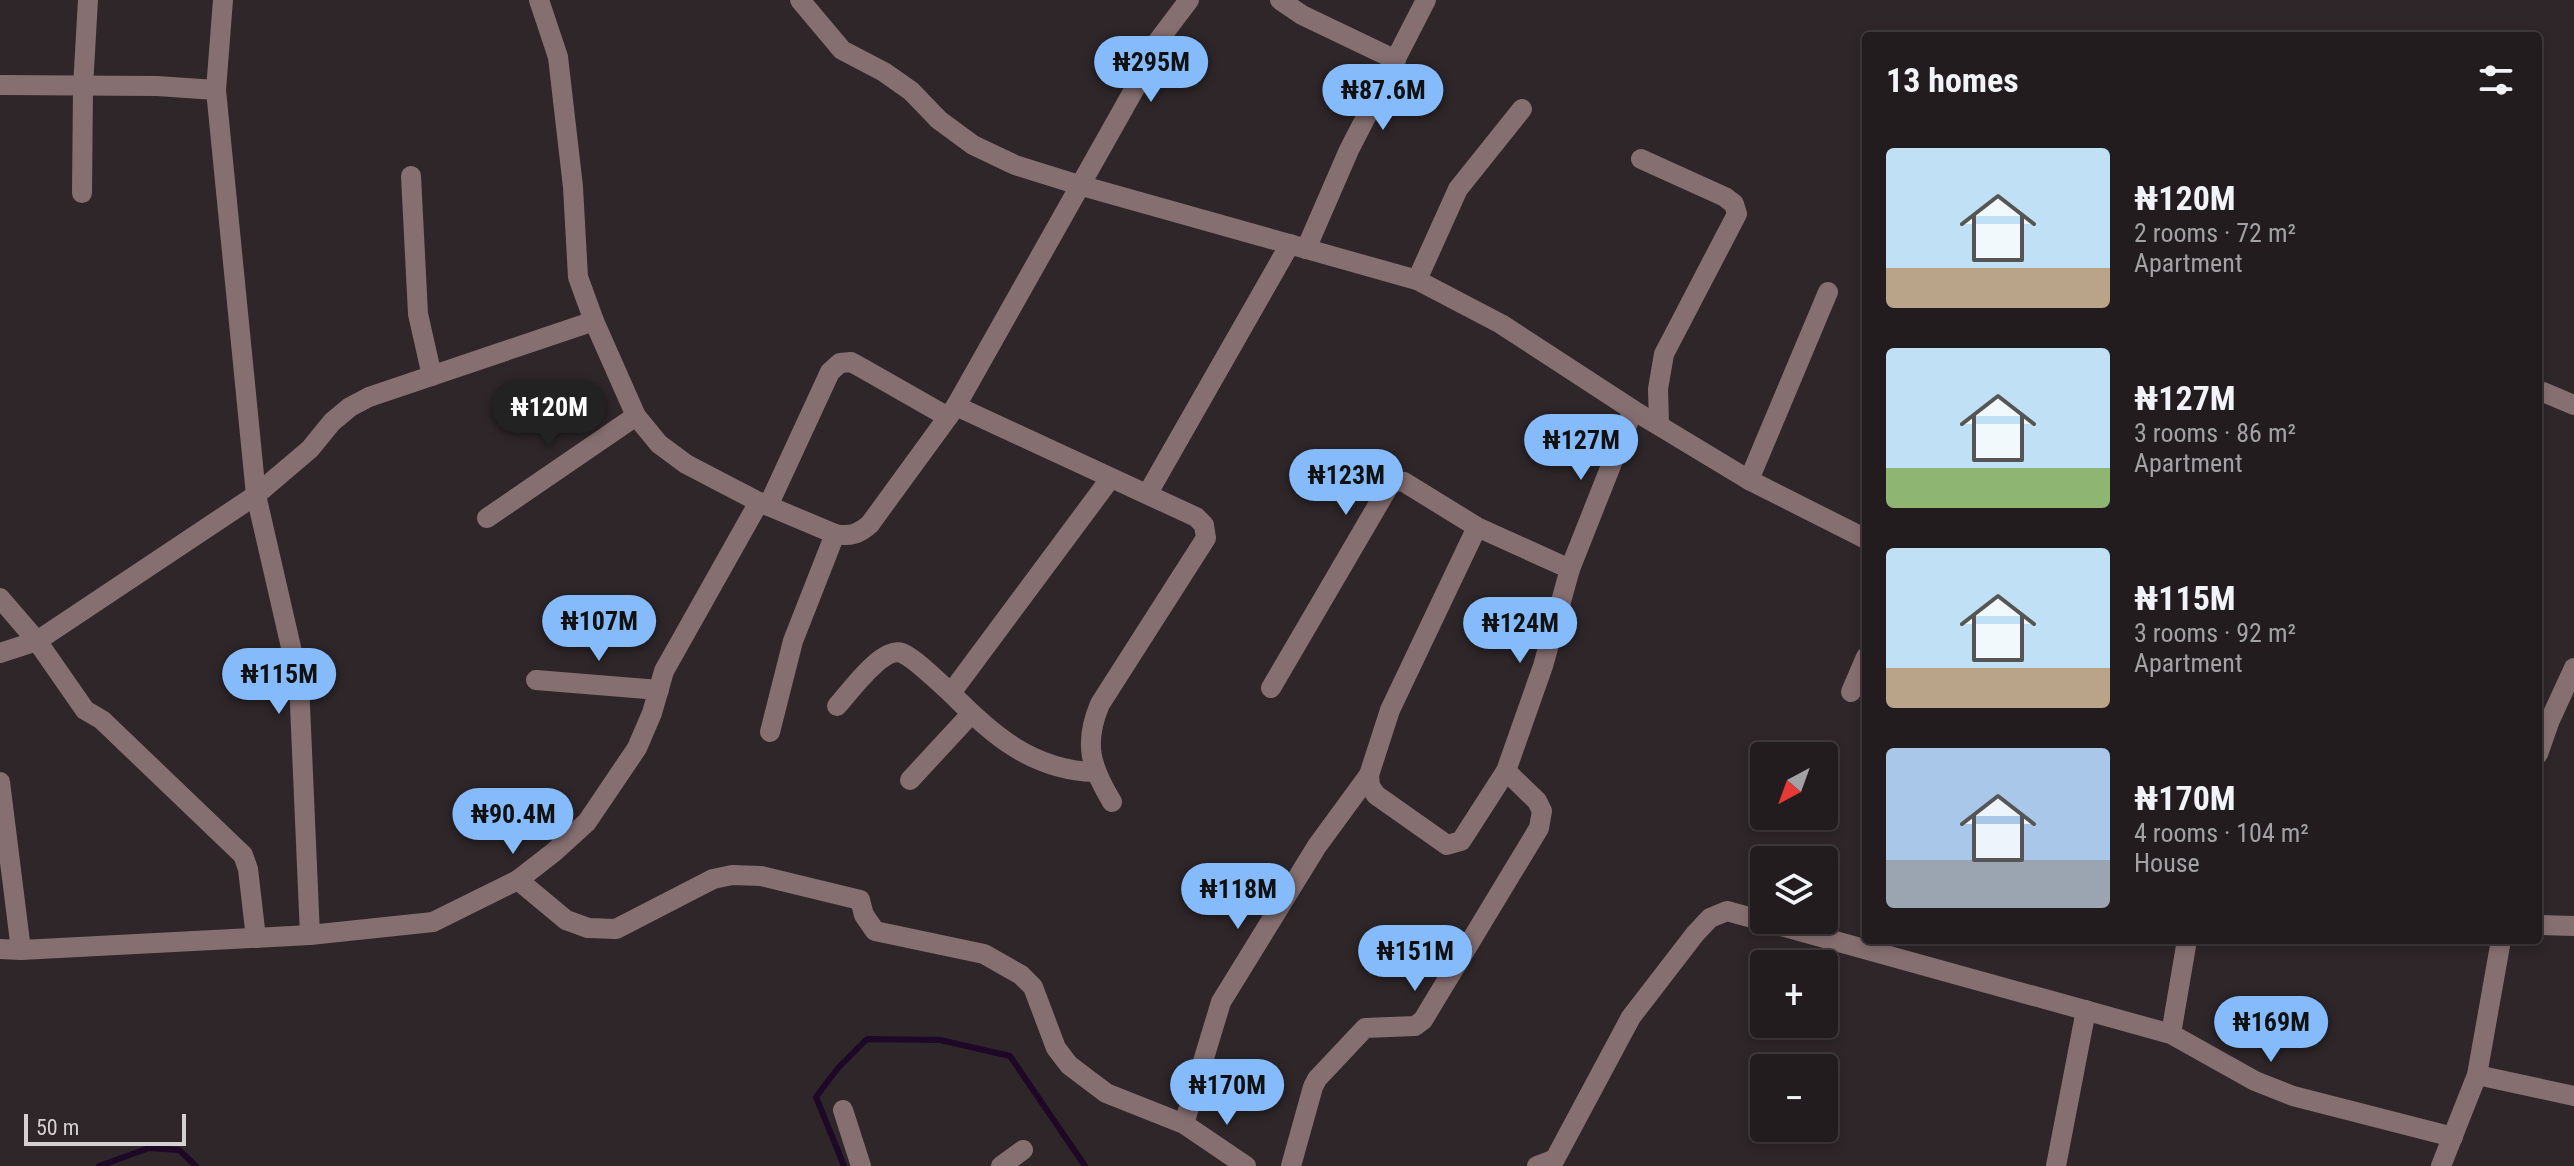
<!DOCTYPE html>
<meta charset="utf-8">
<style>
:root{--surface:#221c1f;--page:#2e292c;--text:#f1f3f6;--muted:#a2a1a4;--line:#3f3a3d;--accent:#85bbfb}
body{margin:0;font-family:"Roboto Condensed",sans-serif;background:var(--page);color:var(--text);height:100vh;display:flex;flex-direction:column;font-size:30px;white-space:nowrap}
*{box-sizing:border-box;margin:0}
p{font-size:26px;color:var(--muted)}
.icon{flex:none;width:44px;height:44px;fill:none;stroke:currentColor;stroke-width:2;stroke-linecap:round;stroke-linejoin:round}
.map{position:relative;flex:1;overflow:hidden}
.details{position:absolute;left:1862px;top:32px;width:680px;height:912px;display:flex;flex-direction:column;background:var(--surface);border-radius:8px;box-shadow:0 4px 12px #0003,0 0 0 2px var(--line)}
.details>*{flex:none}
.needle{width:52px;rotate:221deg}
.buttons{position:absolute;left:1750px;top:742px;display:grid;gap:16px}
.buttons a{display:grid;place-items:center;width:88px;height:88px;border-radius:8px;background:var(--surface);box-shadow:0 4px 12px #0003,0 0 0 2px var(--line);font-size:40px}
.scale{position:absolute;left:24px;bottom:20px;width:162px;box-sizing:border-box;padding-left:8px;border:4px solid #d5d0d2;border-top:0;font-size:22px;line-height:28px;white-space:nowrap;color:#d5d0d2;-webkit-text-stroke:6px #2e2629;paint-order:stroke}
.price{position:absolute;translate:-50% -68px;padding:0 18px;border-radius:28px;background:var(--accent);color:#111;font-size:26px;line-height:52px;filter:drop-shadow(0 2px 4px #0008)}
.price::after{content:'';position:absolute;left:50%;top:48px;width:24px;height:18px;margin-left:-12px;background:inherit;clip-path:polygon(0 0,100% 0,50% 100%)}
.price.selected{background:#222;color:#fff}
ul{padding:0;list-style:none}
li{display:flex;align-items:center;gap:24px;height:200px;padding:0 24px}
li span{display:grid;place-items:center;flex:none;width:224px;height:160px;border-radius:8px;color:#555}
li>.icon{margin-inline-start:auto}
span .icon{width:96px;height:96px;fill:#fffc;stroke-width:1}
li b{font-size:34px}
h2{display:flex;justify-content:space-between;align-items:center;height:96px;padding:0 24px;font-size:34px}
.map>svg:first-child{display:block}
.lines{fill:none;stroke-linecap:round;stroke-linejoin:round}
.stream{stroke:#1d0828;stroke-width:6}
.minor{stroke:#866f71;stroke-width:20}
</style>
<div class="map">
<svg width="2574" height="1166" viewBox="0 0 2574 1166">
<rect width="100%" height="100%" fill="#2e2629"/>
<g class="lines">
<g class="stream">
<path d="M 99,1166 L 149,1148 L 179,1150 L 196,1166"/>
<path d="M 844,1166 L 816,1097 L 838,1068 L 867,1039 L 940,1040 L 1010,1056 L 1085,1166"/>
</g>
<g class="minor">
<path d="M 223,0 L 216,90 L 256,495 L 299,682 L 310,935"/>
<path d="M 539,0 L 558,57 L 573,187 L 578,277 L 594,321 L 636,416 L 659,444 L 686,464 L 759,502 L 835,534 C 850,537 859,534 870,524 L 956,406 L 1148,65 L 1158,41 L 1189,0"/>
<path d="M 800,0 L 842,50 L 884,72 L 911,91 L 939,120 L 973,145 L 1015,165 L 1079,185 L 1417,280 L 1501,324 L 1633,410 L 1749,480 L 1866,539"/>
<path d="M 1280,0 L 1302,15 L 1396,60"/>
<path d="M 0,85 L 157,86 L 216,90"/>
<path d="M 1641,159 L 1725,197 L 1734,204 L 1737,214 L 1664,354 L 1658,389 L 1659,424"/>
<path d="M 411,176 L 418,314 L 432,376"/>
<path d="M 82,193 L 83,87 L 88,0"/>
<path d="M 1306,249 L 1349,150 L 1426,0"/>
<path d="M 1417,280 L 1458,189 L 1522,109"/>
<path d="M 2543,392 L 2574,405"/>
<path d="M 956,406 L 1196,517 L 1204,525 L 1206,538 L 1100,704 C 1083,744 1091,767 1112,802"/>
<path d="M 1749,480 L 1828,292"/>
<path d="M 1148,493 L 1290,244"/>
<path d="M 768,506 L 830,372 L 840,363 L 851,362 L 862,368 L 948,417"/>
<path d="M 487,518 L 636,416"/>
<path d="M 0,598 L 37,641 L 85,710 L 102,720 L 243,855 L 248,869 L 256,938"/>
<path d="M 0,653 L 37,641 L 256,495 L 310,449 L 332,422 L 350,407 L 369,397 L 594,321"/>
<path d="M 536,680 L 659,690"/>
<path d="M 1271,688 L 1389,486 L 1396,481 L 1404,482 L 1477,527 L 1570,569"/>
<path d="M 1851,692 L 1866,657"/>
<path d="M 951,693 C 991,734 1032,770 1094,772"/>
<path d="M 837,706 C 850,692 882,646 902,653 C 916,659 938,682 951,693 L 1110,479"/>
<path d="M 770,732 L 793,641 L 835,534"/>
<path d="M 2538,754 L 2550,720 L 2574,668"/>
<path d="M 1369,775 L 1370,786 L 1376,795 L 1447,845 L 1461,841 L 1506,771 L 1543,666 L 1570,569 L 1633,410"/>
<path d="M 910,780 L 971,714"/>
<path d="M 0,782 L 21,950"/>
<path d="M 518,880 L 566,920 L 588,928 L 616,929 L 713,879 L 732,875 L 761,876 L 860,900 L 864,915 L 875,931 L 984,954 L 1021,975 L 1033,987 L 1056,1048 L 1069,1065 L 1106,1093 L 1184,1124 L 1246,1166"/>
<path d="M 2538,925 L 2574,926"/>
<path d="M 0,949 L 21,950 L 310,935 L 433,922 L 518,880 L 554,852 L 587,822 L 637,748 L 652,713 L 664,671 L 759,502"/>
<path d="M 2171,1034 L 2187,940"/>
<path d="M 2477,1075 L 2574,1096"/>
<path d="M 843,1110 L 861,1166"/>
<path d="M 1184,1124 L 1221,1002 L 1317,846 L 1369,775 L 1390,710 L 1477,527"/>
<path d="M 1001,1166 L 1023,1150"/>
<path d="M 1291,1166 L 1313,1087 L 1317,1079 L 1365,1028 L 1415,1026 L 1423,1020 L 1539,828 L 1542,811 L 1537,801 L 1506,771"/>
<path d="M 1537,1166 L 1555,1159 L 1631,1017 L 1695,934 L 1710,918 L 1727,911 L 2171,1034 L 2255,1081 L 2293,1096 L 2453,1137"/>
<path d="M 2056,1166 L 2086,1010"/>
<path d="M 2441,1166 L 2477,1075 L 2501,940"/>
</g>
</g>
</svg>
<div class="buttons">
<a><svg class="needle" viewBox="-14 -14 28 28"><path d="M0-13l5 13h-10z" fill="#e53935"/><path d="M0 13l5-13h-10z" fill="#a2a1a4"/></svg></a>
<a><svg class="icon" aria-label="layers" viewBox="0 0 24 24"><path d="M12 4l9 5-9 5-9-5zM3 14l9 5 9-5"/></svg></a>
<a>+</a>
<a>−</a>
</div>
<div class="scale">50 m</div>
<b class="price" style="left:1151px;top:104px">₦295M</b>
<b class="price" style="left:1383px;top:132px">₦87.6M</b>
<b class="price selected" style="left:549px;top:449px">₦120M</b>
<b class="price" style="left:1581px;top:482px">₦127M</b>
<b class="price" style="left:1346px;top:517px">₦123M</b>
<b class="price" style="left:599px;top:663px">₦107M</b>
<b class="price" style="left:1520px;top:665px">₦124M</b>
<b class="price" style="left:279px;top:716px">₦115M</b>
<b class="price" style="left:513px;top:856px">₦90.4M</b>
<b class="price" style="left:1238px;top:931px">₦118M</b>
<b class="price" style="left:1415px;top:993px">₦151M</b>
<b class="price" style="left:2271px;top:1064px">₦169M</b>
<b class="price" style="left:1227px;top:1127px">₦170M</b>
<section class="details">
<h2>13 homes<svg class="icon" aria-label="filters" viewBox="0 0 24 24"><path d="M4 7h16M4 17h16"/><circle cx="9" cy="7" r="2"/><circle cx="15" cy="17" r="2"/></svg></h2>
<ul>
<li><span style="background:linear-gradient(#bfe0f5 75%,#b9a48a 0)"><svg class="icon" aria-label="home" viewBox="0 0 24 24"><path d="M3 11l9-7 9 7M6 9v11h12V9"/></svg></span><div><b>₦120M</b><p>2 rooms · 72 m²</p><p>Apartment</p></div></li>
<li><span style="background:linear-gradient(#bfe0f5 75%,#8fb573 0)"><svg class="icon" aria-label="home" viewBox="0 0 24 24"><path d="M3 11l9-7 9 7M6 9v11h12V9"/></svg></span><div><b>₦127M</b><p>3 rooms · 86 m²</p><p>Apartment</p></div></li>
<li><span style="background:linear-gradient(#bfe0f5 75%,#b9a48a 0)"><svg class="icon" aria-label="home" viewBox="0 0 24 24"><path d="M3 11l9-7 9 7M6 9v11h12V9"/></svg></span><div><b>₦115M</b><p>3 rooms · 92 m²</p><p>Apartment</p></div></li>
<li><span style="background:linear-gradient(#a9c7e8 70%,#9aa5b1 0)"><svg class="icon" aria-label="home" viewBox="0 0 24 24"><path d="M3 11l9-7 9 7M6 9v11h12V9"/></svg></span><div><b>₦170M</b><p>4 rooms · 104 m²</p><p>House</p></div></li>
</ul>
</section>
</div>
